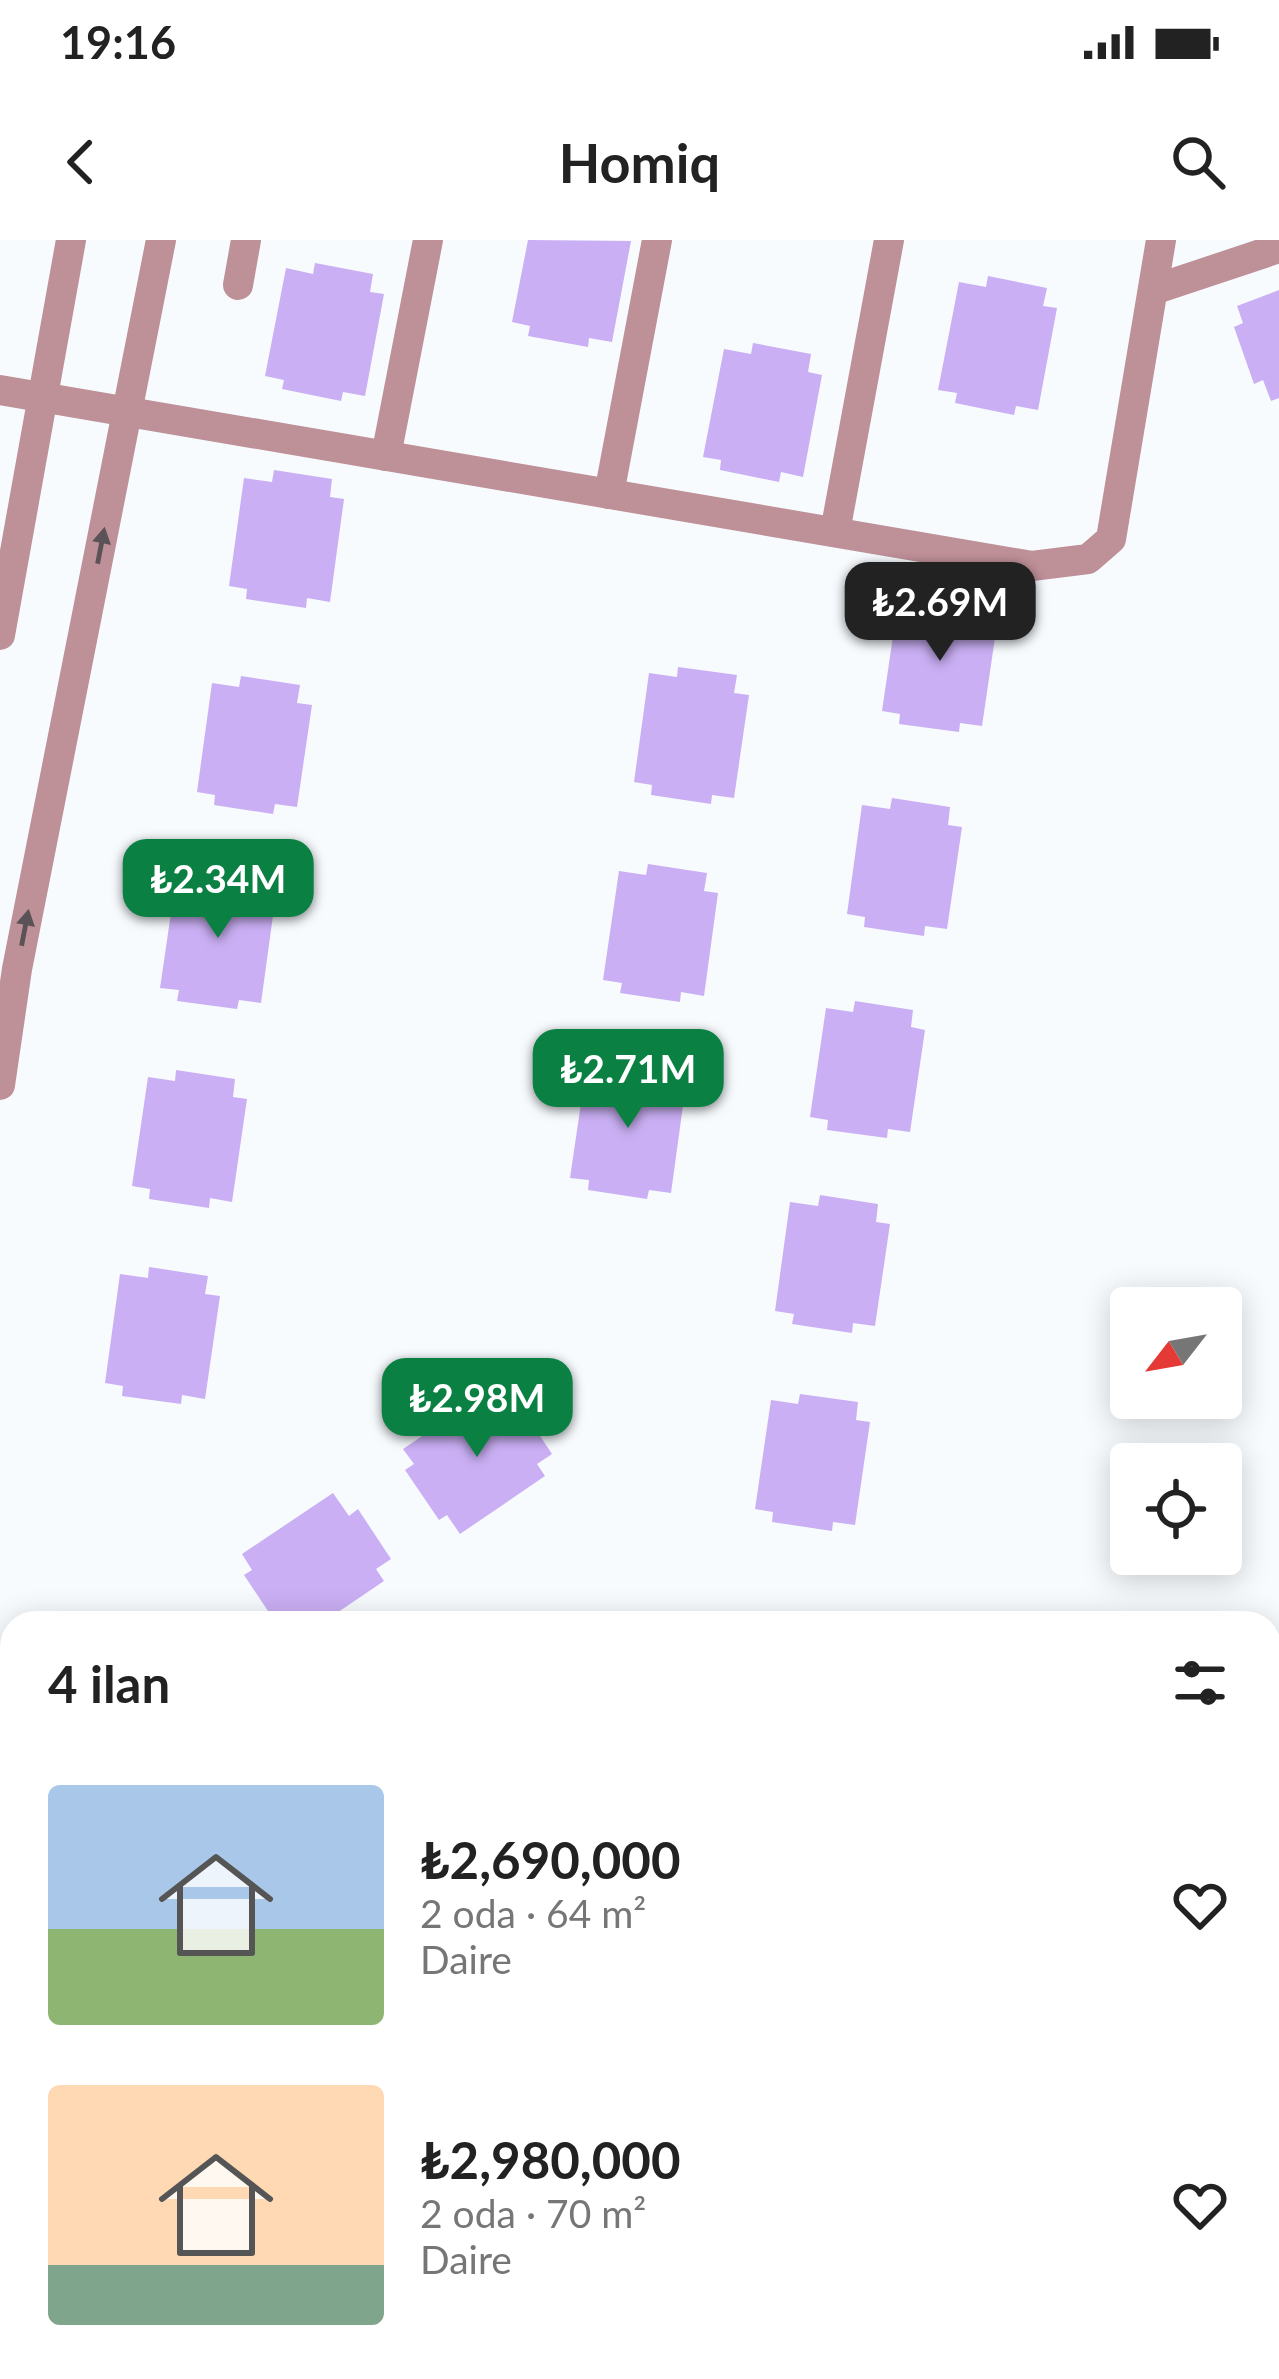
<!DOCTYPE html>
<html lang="tr">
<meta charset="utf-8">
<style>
:root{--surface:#fff;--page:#f6f6f6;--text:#222;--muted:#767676;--accent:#0b8043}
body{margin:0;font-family:Lato,sans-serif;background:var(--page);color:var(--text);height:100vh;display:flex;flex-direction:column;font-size:45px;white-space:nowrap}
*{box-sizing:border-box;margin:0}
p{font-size:39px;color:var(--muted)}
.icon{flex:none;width:66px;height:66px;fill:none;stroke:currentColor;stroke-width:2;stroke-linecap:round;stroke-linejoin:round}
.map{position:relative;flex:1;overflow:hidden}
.sheet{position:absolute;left:0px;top:1371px;width:1281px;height:768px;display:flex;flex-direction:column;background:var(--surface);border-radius:36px 36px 0 0;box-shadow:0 6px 30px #0003}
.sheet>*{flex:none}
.needle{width:78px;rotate:239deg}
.controls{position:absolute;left:1110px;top:1047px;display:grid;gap:24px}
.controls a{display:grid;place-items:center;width:132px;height:132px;border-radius:12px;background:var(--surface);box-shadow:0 6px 30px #0003;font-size:60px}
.price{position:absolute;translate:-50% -102px;padding:0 27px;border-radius:24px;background:var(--accent);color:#fff;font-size:39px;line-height:78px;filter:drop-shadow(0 3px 6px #0008)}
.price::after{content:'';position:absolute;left:50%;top:72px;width:36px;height:27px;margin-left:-18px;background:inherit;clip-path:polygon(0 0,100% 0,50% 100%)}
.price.current{background:#222;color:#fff}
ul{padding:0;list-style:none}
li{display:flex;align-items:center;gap:36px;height:300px;padding:0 48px}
li span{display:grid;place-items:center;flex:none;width:336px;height:240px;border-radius:12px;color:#555}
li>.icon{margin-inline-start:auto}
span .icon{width:144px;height:144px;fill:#fffc;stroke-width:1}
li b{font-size:51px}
h2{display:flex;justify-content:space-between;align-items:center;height:144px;padding:0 48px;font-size:51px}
.status{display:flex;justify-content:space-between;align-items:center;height:84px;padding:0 60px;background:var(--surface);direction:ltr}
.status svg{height:33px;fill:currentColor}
header{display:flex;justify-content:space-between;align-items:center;height:156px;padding:0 48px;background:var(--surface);font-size:54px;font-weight:700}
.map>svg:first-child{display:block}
.building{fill:#caaff4}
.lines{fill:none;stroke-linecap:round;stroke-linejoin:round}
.minor{stroke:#be9098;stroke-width:30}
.oneway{fill:#5b5257}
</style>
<div class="status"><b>19:16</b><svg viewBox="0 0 49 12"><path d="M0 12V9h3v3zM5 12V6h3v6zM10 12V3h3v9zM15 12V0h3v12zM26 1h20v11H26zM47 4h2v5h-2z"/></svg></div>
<header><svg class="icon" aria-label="back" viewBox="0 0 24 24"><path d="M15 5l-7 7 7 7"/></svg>Homiq<svg class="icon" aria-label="search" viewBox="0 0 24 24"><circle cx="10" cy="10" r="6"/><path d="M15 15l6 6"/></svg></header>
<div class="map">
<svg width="1279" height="2139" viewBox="0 0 1279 2139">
<rect width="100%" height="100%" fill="#f7fbfe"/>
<g class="building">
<path d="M 528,0 L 631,1 L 612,102 L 589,98 L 588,107 L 528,96 L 530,86 L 512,82 Z"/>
<path d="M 315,23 L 373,34 L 370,52 L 384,54 L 365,156 L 343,152 L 341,161 L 282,149 L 284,140 L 265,136 L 286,28 L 313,34 Z"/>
<path d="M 988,36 L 1047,48 L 1043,66 L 1057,68 L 1038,170 L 1016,166 L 1014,175 L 955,163 L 957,153 L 938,150 L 959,42 L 986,47 Z"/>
<path d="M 1279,50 L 1279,158 L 1271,161 L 1263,140 L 1254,144 L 1234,87 L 1243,83 L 1237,66 Z"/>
<path d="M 753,103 L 811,114 L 808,132 L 822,135 L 803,237 L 781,232 L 779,242 L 720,230 L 721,220 L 703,217 L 724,109 L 751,114 Z"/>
<path d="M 274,230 L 332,239 L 330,257 L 344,259 L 330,362 L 307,358 L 306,368 L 246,359 L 247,349 L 229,346 L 244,238 L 272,242 Z"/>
<path d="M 927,355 L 985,364 L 983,382 L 997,384 L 982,486 L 960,483 L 959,492 L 899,484 L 900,474 L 882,471 L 898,362 L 925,366 Z"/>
<path d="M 678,427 L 737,435 L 734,453 L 749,455 L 734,558 L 712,555 L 711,564 L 651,555 L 652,545 L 634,542 L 649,433 L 677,437 Z"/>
<path d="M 241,436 L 300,445 L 297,463 L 312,465 L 297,567 L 275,564 L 273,574 L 214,565 L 215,555 L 197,552 L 212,443 L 239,447 Z"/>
<path d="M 892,558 L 950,567 L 948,585 L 962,587 L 947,689 L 925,686 L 924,696 L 864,687 L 865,677 L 847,674 L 862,565 L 890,569 Z"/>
<path d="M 648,624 L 707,633 L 704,651 L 718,653 L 704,756 L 681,752 L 680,762 L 620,753 L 622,743 L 603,740 L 619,631 L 646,635 Z"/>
<path d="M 205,632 L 264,641 L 261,658 L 275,661 L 261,763 L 239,760 L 237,769 L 177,761 L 179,750 L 160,748 L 176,639 L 203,643 Z"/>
<path d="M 855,761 L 913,770 L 911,787 L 925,790 L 910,892 L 888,889 L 887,898 L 827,890 L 828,880 L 810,877 L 826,768 L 853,772 Z"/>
<path d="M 615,822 L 674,830 L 671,848 L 685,851 L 671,953 L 649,950 L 647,959 L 588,950 L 589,940 L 570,938 L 586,829 L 613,833 Z"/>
<path d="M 176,830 L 235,839 L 233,857 L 247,859 L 232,962 L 210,958 L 209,968 L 149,959 L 150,949 L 132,946 L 148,837 L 175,841 Z"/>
<path d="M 820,955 L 878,964 L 876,982 L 890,984 L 875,1086 L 853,1083 L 852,1093 L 792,1084 L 794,1074 L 775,1071 L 790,962 L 818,966 Z"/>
<path d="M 149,1027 L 208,1036 L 205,1054 L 220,1056 L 205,1159 L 182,1155 L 181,1164 L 122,1156 L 123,1146 L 105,1143 L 120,1034 L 148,1038 Z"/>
<path d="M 494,1147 L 510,1171 L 519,1164 L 552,1214 L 537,1224 L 545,1236 L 460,1294 L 447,1275 L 439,1280 L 405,1230 L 414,1224 L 403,1209 Z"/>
<path d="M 800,1154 L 858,1162 L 856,1180 L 870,1182 L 855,1285 L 833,1282 L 832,1291 L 772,1282 L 773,1272 L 755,1269 L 771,1160 L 798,1164 Z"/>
<path d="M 333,1253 L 349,1276 L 358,1269 L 391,1319 L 376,1329 L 384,1341 L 322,1383 L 276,1383 L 244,1335 L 252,1330 L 242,1314 Z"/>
</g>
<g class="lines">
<g class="minor">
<path d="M 238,45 L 246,0"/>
<path d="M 1153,50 L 1279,8"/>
<path d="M 0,150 L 1032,326 L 1088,319 L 1111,299 L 1161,0"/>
<path d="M 386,216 L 428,0"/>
<path d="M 609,254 L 657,0"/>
<path d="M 835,292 L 889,0"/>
<path d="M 0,395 L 71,0"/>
<path d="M 0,845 L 17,729 L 161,0"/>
</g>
</g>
<defs><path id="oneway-solid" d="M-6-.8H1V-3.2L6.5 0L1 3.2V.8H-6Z" transform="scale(3)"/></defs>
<g class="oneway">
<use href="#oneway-solid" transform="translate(101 306) rotate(-79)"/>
<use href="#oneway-solid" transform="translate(25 688) rotate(-79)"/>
</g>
</svg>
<div class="controls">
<a><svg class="needle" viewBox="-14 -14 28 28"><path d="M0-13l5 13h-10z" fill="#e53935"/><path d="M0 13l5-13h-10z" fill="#767676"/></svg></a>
<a><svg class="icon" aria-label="locate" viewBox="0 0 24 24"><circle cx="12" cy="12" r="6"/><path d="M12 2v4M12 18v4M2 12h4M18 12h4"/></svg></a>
</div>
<b class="price current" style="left:940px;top:424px">₺2.69M</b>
<b class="price" style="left:218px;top:701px">₺2.34M</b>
<b class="price" style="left:628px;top:891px">₺2.71M</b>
<b class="price" style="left:477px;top:1220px">₺2.98M</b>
<section class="sheet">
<h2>4 ilan<svg class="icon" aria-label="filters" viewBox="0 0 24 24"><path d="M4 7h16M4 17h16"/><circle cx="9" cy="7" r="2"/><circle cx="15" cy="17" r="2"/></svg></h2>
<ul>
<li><span style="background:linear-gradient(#a9c7e8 60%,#8fb573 0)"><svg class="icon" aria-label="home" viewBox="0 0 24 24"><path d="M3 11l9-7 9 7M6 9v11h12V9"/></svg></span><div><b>₺2,690,000</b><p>2 oda · 64 m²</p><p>Daire</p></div><svg class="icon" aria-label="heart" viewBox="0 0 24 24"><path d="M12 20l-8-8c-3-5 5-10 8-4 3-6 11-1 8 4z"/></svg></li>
<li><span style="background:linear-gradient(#ffd9b3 75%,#7fa58c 0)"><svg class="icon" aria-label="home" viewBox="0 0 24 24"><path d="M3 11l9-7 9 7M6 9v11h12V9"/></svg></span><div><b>₺2,980,000</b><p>2 oda · 70 m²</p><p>Daire</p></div><svg class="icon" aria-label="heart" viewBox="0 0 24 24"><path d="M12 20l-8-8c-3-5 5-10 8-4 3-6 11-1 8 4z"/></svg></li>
</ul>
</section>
</div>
